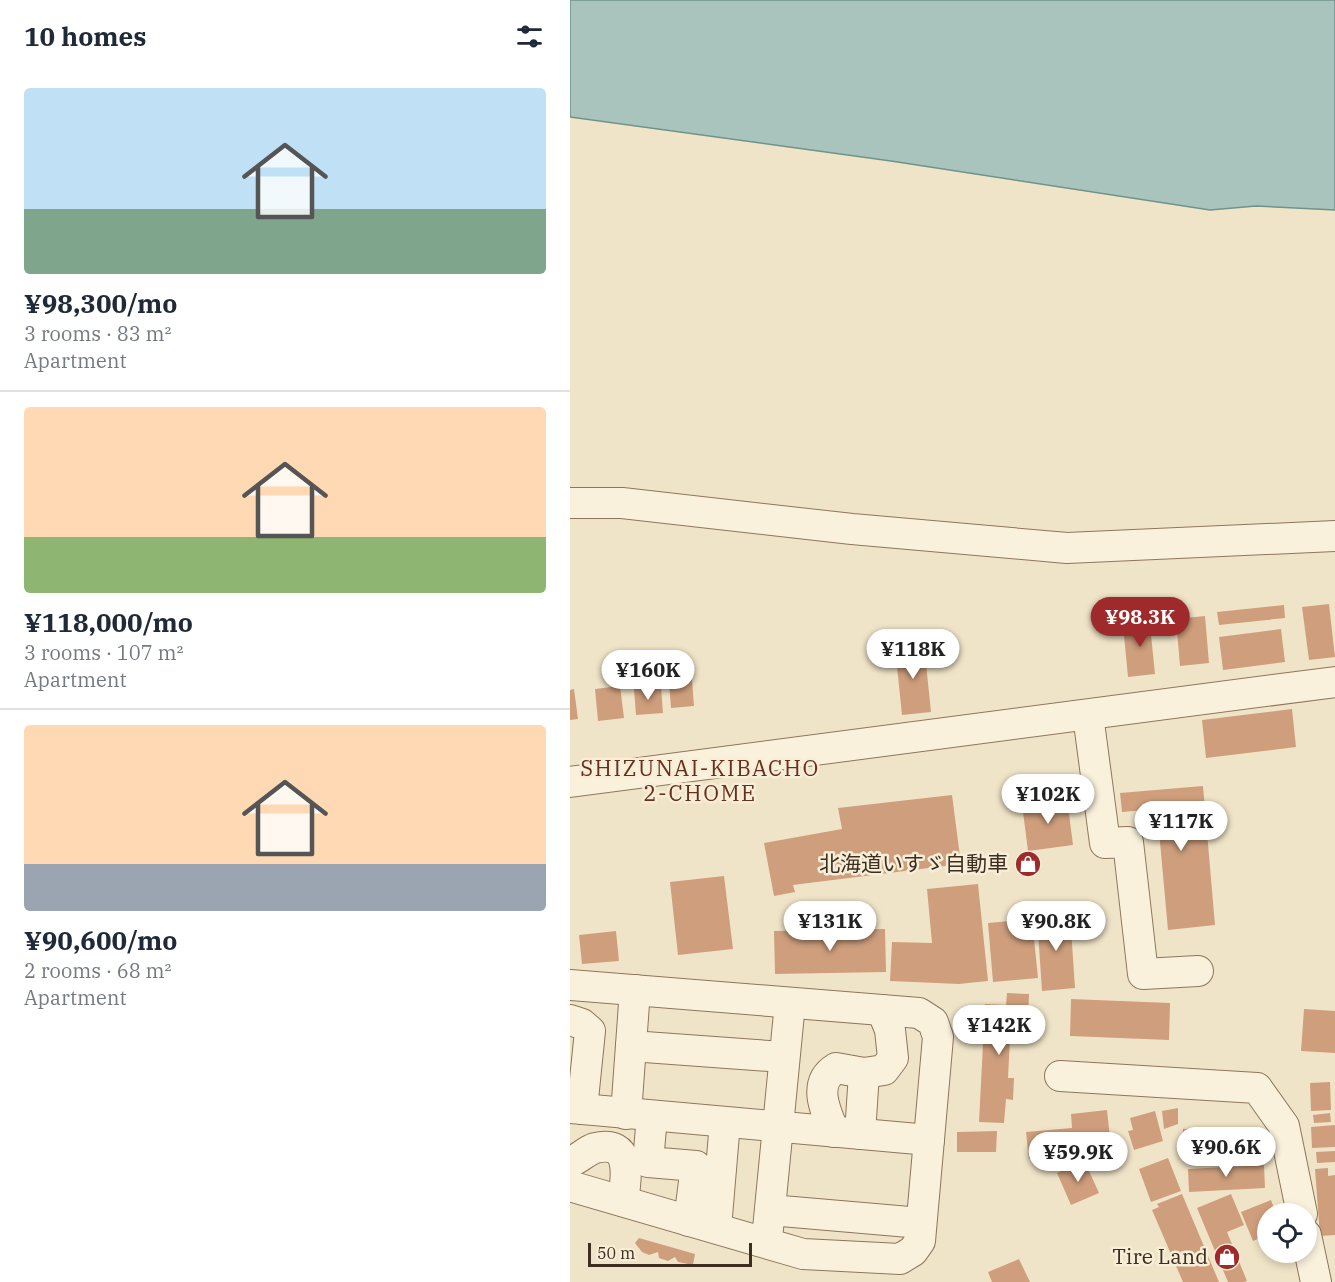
<!DOCTYPE html>
<meta charset="utf-8">
<style>
:root{--surface:#fff;--page:#f2f2f3;--text:#1f2937;--muted:#747a83;--line:#e0e1e3;--accent:#9e2a2b}
body{margin:0;font-family:"IBM Plex Serif","Noto Sans JP",serif;background:var(--page);color:var(--text);height:100vh;display:flex;flex-direction:column;font-size:22px;white-space:nowrap}
*{box-sizing:border-box;margin:0}
p{font-size:20px;color:var(--muted)}
.icon{flex:none;width:33px;height:33px;fill:none;stroke:currentColor;stroke-width:2;stroke-linecap:round;stroke-linejoin:round}
.map{position:relative;flex:1;overflow:hidden}
.panel{display:flex;flex-direction:column;background:var(--surface);width:570px}
.panel>*{flex:none}
.buttons{position:absolute;left:687px;top:1203px;display:grid;gap:12px}
.buttons a{display:grid;place-items:center;width:60px;height:60px;border-radius:50%;background:var(--surface);box-shadow:0 3px 9px #0003;font-size:30px}
.scale{position:absolute;left:18px;bottom:15px;width:164px;box-sizing:border-box;padding-left:6px;border:3px solid #3d2e20;border-top:0;font-size:16px;line-height:21px;white-space:nowrap;color:#3d2e20;-webkit-text-stroke:4px #f7eed8;paint-order:stroke}
.price{position:absolute;translate:-50% -51px;padding:0 14px;border-radius:21px;background:#fff;color:#222;font-size:20px;line-height:39px;filter:drop-shadow(0 2px 3px #0008)}
.price::after{content:'';position:absolute;left:50%;top:36px;width:18px;height:14px;margin-left:-9px;background:inherit;clip-path:polygon(0 0,100% 0,50% 100%)}
.price.selected{background:var(--accent);color:#fff}
ul{padding:0;list-style:none}
li{display:grid;align-content:center;gap:12px;height:318px;padding:0 24px}
li+li{border-top:2px solid var(--line)}
li span{display:grid;place-items:center;height:186px;border-radius:6px;color:#555}
li>.icon{margin-inline-start:auto}
span .icon{width:108px;height:108px;fill:#fffc;stroke-width:1}
li b{font-size:26px}
h2{display:flex;justify-content:space-between;align-items:center;height:72px;padding:0 24px;font-size:26px}
main{display:flex;flex:1;min-height:0}
.map>svg:first-child{display:block}
.water{fill:#a9c4bc;stroke:#6f938a;stroke-width:1.5}
.building{fill:#cf9f7d}
.lines{fill:none;stroke-linecap:round;stroke-linejoin:round}
.minor-casing{stroke:#8d765c;stroke-width:32}
.minor{stroke:#faf1dc;stroke-width:30}
.labels{text-anchor:middle;stroke-width:5;stroke-linejoin:round;paint-order:stroke}
.poi-label{font-size:21px;fill:#3d2e20;stroke:#f7eed8;text-anchor:end}
.neighbourhood-label{font-size:22px;letter-spacing:1.5px;fill:#6b2e1e;stroke:#f7eed8}
</style>
<main>
<section class="panel">
<h2>10 homes<svg class="icon" aria-label="filters" viewBox="0 0 24 24"><path d="M4 7h16M4 17h16"/><circle cx="9" cy="7" r="2"/><circle cx="15" cy="17" r="2"/></svg></h2>
<ul>
<li><span style="background:linear-gradient(#bfe0f5 65%,#7fa58c 0)"><svg class="icon" aria-label="home" viewBox="0 0 24 24"><path d="M3 11l9-7 9 7M6 9v11h12V9"/></svg></span><div><b>¥98,300/mo</b><p>3 rooms · 83 m²</p><p>Apartment</p></div></li>
<li><span style="background:linear-gradient(#ffd9b3 70%,#8fb573 0)"><svg class="icon" aria-label="home" viewBox="0 0 24 24"><path d="M3 11l9-7 9 7M6 9v11h12V9"/></svg></span><div><b>¥118,000/mo</b><p>3 rooms · 107 m²</p><p>Apartment</p></div></li>
<li><span style="background:linear-gradient(#ffd9b3 75%,#9aa5b1 0)"><svg class="icon" aria-label="home" viewBox="0 0 24 24"><path d="M3 11l9-7 9 7M6 9v11h12V9"/></svg></span><div><b>¥90,600/mo</b><p>2 rooms · 68 m²</p><p>Apartment</p></div></li>
</ul>
</section>
<div class="map">
<svg width="765" height="1282" viewBox="0 0 765 1282">
<rect width="100%" height="100%" fill="#f0e4c8"/>
<path class="water" d="M 0,0 L 765,0 L 765,210 L 686,206 L 640,210 L 321,161 L 0,117 Z"/>
<g class="building">
<path d="M 759,604 L 765,657 L 739,660 L 732,607 Z"/>
<path d="M 714,605 L 715,618 L 649,625 L 647,612 Z"/>
<path d="M 635,616 L 639,663 L 610,666 L 606,619 Z"/>
<path d="M 587,621 L 588,635 L 581,635 L 585,674 L 558,677 L 553,625 Z"/>
<path d="M 711,629 L 715,662 L 653,670 L 649,637 Z"/>
<path d="M 354,644 L 361,712 L 332,715 L 325,647 Z"/>
<path d="M 122,680 L 124,706 L 101,708 L 99,682 Z"/>
<path d="M 50,686 L 54,718 L 28,721 L 25,689 Z"/>
<path d="M 91,687 L 93,713 L 66,715 L 64,689 Z"/>
<path d="M 4,689 L 8,719 L 0,720 L 0,690 Z"/>
<path d="M 722,709 L 726,747 L 636,758 L 632,720 Z"/>
<path d="M 633,786 L 645,925 L 598,930 L 587,809 L 552,812 L 550,793 Z"/>
<path d="M 382,795 L 391,864 L 223,885 L 225,892 L 204,896 L 194,843 L 272,829 L 268,808 Z"/>
<path d="M 497,798 L 503,845 L 458,851 L 452,804 Z"/>
<path d="M 154,876 L 163,949 L 108,955 L 100,882 Z"/>
<path d="M 408,884 L 418,981 L 389,984 L 320,981 L 322,942 L 362,943 L 357,889 Z"/>
<path d="M 500,914 L 505,988 L 472,991 L 467,917 Z"/>
<path d="M 462,919 L 468,978 L 423,982 L 418,923 Z"/>
<path d="M 315,929 L 316,972 L 205,974 L 204,931 Z"/>
<path d="M 46,931 L 49,961 L 12,964 L 9,935 Z"/>
<path d="M 437,993 L 459,994 L 458,1019 L 441,1018 L 438,1078 L 444,1078 L 443,1100 L 436,1099 L 434,1123 L 409,1122 L 415,1004 L 436,1005 Z"/>
<path d="M 501,999 L 600,1003 L 599,1040 L 500,1036 Z"/>
<path d="M 734,1009 L 765,1011 L 765,1053 L 731,1051 Z"/>
<path d="M 760,1082 L 761,1110 L 741,1111 L 740,1083 Z"/>
<path d="M 608,1108 L 608,1124 L 594,1129 L 592,1111 Z"/>
<path d="M 537,1110 L 541,1147 L 515,1149 L 515,1153 L 459,1159 L 456,1132 L 502,1128 L 501,1114 Z"/>
<path d="M 585,1111 L 593,1141 L 564,1150 L 558,1131 L 563,1130 L 560,1118 Z"/>
<path d="M 760,1113 L 761,1122 L 744,1123 L 743,1115 Z"/>
<path d="M 765,1125 L 765,1147 L 742,1148 L 741,1127 Z"/>
<path d="M 613,1129 L 656,1129 L 656,1137 L 680,1138 L 680,1156 L 619,1155 L 619,1144 L 613,1144 Z"/>
<path d="M 427,1131 L 426,1152 L 387,1152 L 387,1132 Z"/>
<path d="M 765,1151 L 765,1162 L 747,1163 L 746,1152 Z"/>
<path d="M 598,1158 L 611,1191 L 581,1202 L 569,1169 Z"/>
<path d="M 514,1160 L 529,1193 L 501,1205 L 487,1173 Z"/>
<path d="M 694,1165 L 695,1188 L 619,1192 L 618,1169 Z"/>
<path d="M 758,1168 L 758,1176 L 765,1175 L 765,1235 L 750,1236 L 745,1169 Z"/>
<path d="M 612,1194 L 649,1282 L 613,1282 L 582,1210 L 589,1207 L 587,1204 Z"/>
<path d="M 661,1194 L 674,1225 L 657,1232 L 677,1281 L 674,1282 L 658,1282 L 627,1208 Z"/>
<path d="M 701,1200 L 706,1214 L 698,1214 L 698,1235 L 683,1241 L 671,1212 Z"/>
<path d="M 69,1238 L 125,1254 L 123,1265 L 108,1262 L 105,1257 L 98,1261 L 89,1258 L 88,1252 L 79,1255 L 72,1252 L 65,1243 Z"/>
<path d="M 449,1259 L 460,1282 L 422,1282 L 418,1272 Z"/>
</g>
<g class="lines">
<g class="minor-casing">
<g id="minor">
<path d="M 0,503 L 52,503 L 282,529 L 497,548 L 765,536"/>
<path d="M 518,715 L 535,843 L 558,842 L 573,974 L 628,971"/>
<path d="M 0,782 L 765,682"/>
<path d="M 0,985 L 349,1013 L 363,1022 L 368,1037 L 350,1241 L 343,1251 L 330,1259 L 233,1254 L 0,1186"/>
<path d="M 0,1020 L 12,1024 L 20,1031 L 12,1109"/>
<path d="M 61,1046 L 213,1057"/>
<path d="M 490,1076 L 687,1088 L 714,1126 L 732,1214"/>
<path d="M 0,1108 L 359,1140"/>
<path d="M 56,1114 L 65,990"/>
<path d="M 82,1116 L 78,1162 L 126,1166 L 119,1221"/>
<path d="M 264,1132 C 255,1110 242,1083 266,1068 L 294,1073 L 314,1070 L 323,1058 L 320,1030 L 312,1010"/>
<path d="M 290,1134 L 294,1073"/>
<path d="M 0,1162 C 9,1159 16,1151 25,1148 C 64,1139 56,1179 53,1201"/>
<path d="M 200,1210 L 351,1223"/>
<path d="M 146,1228 L 155,1122"/>
<path d="M 736,1235 L 746,1282"/>
<path d="M 189,1241 L 198,1229 L 220,1003"/>
</g>
</g>
<use href="#minor" class="minor"/>
</g>
<defs>
<g id="shop-disc" transform="scale(1.35)"><circle r="9.5" fill="#9e2a2b" stroke="#f7eed8"/><path d="M-5-2.5h2.3a2.7 3.5 0 0 1 5.4 0H5L5.5 6h-11ZM-1.5-2.5h3a1.5 2.3 0 0 0-3 0Z" fill="#fff"/></g>
</defs>
<g fill-rule="evenodd">
<use href="#shop-disc" x="458" y="864"/>
<use href="#shop-disc" x="657" y="1257"/>
</g>
<g class="labels">
<g class="poi-label">
<text x="438" y="871">北海道いすゞ自動車</text>
<text x="638" y="1264">Tire Land</text>
</g>
<g class="neighbourhood-label">
<text x="130" y="776">SHIZUNAI-KIBACHO<tspan x="130" dy="25">2-CHOME</tspan></text>
</g>
</g>
</svg>
<div class="buttons">
<a><svg class="icon" aria-label="locate" viewBox="0 0 24 24"><circle cx="12" cy="12" r="6"/><path d="M12 2v4M12 18v4M2 12h4M18 12h4"/></svg></a>
</div>
<div class="scale">50 m</div>
<b class="price selected" style="left:570px;top:648px">¥98.3K</b>
<b class="price" style="left:343px;top:680px">¥118K</b>
<b class="price" style="left:78px;top:701px">¥160K</b>
<b class="price" style="left:478px;top:825px">¥102K</b>
<b class="price" style="left:611px;top:852px">¥117K</b>
<b class="price" style="left:260px;top:952px">¥131K</b>
<b class="price" style="left:486px;top:952px">¥90.8K</b>
<b class="price" style="left:429px;top:1056px">¥142K</b>
<b class="price" style="left:656px;top:1178px">¥90.6K</b>
<b class="price" style="left:508px;top:1183px">¥59.9K</b>
</div>
</main>
